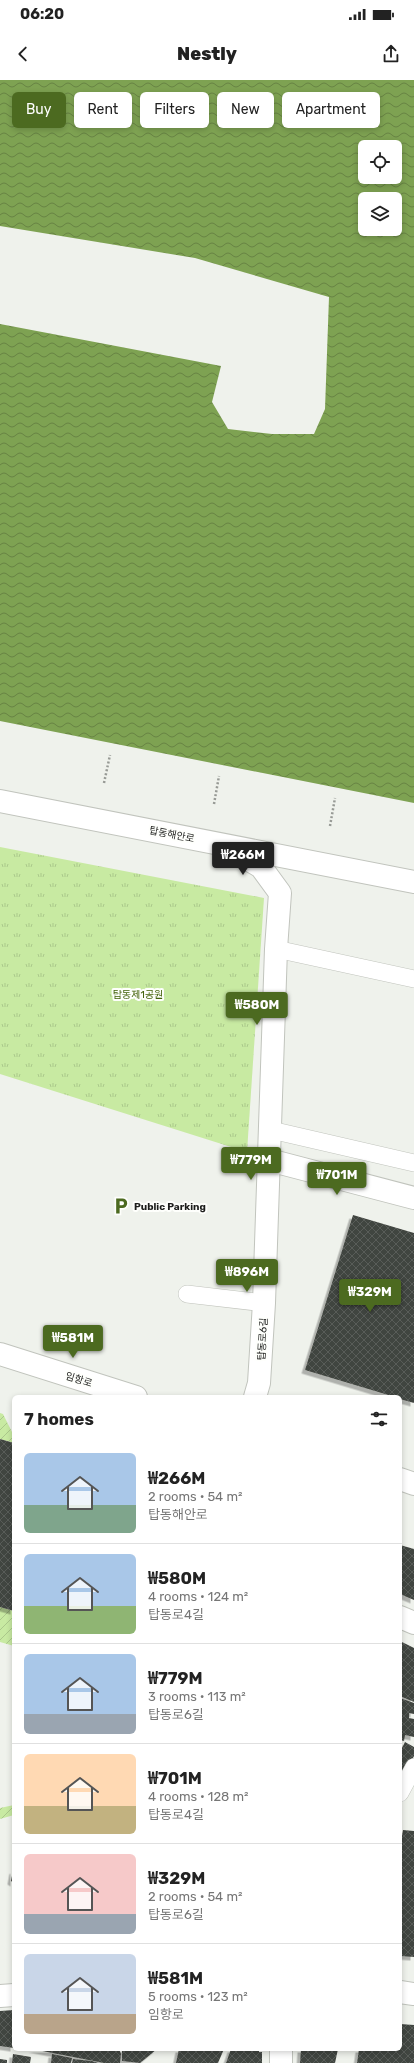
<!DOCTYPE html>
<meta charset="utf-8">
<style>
:root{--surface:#fff;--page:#f6f6f6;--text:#222;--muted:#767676;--line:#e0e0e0;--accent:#4c6a20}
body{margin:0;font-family:Rubik,"Noto Sans KR",sans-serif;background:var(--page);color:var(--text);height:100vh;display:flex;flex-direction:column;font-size:15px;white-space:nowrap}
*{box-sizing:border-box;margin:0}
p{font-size:13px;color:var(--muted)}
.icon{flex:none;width:22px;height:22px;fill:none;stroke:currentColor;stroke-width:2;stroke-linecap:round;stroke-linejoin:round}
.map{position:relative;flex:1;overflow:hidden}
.sheet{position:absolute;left:12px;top:1315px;width:390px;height:656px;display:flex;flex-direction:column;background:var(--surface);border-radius:6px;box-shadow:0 2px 6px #0003}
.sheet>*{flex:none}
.top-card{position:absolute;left:12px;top:12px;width:390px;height:36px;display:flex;gap:8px}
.tools{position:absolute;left:358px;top:60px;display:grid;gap:8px}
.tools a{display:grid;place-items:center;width:44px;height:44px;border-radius:6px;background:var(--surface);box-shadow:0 2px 6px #0003;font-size:20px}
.price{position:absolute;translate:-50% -34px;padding:0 9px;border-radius:4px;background:var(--accent);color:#fff;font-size:13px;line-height:26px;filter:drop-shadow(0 1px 2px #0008)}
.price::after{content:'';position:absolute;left:50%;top:24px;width:12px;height:9px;margin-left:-6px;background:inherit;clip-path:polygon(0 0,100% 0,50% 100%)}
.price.on{background:#222;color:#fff}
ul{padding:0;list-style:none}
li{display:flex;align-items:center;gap:12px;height:100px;padding:0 12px}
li+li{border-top:1px solid var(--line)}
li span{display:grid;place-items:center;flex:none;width:112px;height:80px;border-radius:6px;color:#555}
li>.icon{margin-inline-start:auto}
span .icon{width:48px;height:48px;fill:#fffc;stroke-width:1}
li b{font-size:17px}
h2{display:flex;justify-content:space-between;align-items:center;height:48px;padding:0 12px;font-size:17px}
.chip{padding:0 14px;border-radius:6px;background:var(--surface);box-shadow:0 2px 6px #0003;font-size:14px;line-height:36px}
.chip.on{background:var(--accent);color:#fff}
.status{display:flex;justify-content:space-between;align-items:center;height:28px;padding:0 20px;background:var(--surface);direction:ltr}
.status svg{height:11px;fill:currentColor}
header{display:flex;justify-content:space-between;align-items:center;height:52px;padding:0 12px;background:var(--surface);font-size:18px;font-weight:800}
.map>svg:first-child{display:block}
.park{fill:url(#park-tufts)}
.garden{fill:url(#garden-furrows)}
.water{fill:url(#water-waves);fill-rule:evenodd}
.pier{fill:#eff2ec}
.building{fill:url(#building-cross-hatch);filter:url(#shadow)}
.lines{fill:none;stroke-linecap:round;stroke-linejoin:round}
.service-casing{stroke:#c1c4bd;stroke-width:18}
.minor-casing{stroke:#c1c4bd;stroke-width:24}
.tertiary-casing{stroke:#c1c4bd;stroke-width:24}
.secondary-casing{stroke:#c1c4bd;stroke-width:24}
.path{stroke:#979a95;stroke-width:2.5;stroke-dasharray:2 2;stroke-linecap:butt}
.service{stroke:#fff;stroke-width:17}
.minor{stroke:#fff;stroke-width:22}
.tertiary{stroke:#fff;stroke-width:22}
.secondary{stroke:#fff;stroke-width:22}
.labels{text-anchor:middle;stroke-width:4;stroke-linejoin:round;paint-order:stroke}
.street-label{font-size:10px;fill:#1d1e1c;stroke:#fefffc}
.park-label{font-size:10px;fill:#426209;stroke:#fefffc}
.poi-label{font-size:10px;font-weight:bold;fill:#1d1e1c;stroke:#fefffc;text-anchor:start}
</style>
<div class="status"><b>06:20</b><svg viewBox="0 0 49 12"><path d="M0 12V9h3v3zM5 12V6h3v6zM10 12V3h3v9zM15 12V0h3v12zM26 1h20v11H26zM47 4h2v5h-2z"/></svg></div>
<header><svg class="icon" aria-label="back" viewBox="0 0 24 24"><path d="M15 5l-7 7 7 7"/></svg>Nestly<svg class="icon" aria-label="share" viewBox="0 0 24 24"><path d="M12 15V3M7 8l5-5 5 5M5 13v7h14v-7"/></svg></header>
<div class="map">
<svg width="414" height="1983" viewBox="0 0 414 1983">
<defs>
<pattern id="park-tufts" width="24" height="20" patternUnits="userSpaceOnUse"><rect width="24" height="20" fill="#c8eaa2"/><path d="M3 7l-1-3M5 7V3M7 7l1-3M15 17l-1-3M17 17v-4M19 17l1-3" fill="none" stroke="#abc88b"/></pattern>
<pattern id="garden-furrows" width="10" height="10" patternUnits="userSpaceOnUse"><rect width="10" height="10" fill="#c8eaa2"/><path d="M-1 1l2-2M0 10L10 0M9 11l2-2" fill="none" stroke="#abc88b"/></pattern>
<pattern id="water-waves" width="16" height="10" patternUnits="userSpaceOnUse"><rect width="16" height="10" fill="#7ea252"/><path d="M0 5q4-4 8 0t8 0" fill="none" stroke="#678343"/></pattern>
<pattern id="building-cross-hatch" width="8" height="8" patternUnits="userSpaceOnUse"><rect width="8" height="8" fill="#41443f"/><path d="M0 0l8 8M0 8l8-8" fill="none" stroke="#595c58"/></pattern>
<filter id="shadow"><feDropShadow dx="-3.5" dy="3.5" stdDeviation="0" flood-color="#0004"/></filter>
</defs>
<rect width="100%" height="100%" fill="#eff2ec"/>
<path class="park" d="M 0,767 L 264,818 L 247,1072 L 0,994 Z"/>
<g class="garden">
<path d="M 0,1333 L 3,1334 L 14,1356 L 14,1363 L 0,1359 Z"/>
<path d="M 0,1527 L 14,1531 L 14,1566 L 0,1562 Z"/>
<path d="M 14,1725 L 14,1735 L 0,1739 L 0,1728 Z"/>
</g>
<path class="water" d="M 0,0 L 414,0 L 414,723 L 0,641 ZM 365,67 L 395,67 L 395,97 L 365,97 ZM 365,119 L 395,119 L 395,149 L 365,149 Z"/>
<path class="pier" d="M 0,146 L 195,178 L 329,217 L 325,329 L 314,354 L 272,354 L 228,349 L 212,322 L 221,286 L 0,244 Z"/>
<g class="building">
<path d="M 353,1135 L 414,1153 L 414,1323 L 400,1319 L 400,1317 L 395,1317 L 305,1290 Z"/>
<path d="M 0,1359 L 14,1363 L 14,1531 L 0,1527 Z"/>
<path d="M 400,1465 L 414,1469 L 414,1520 L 400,1514 Z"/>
<path d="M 400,1561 L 414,1568 L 414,1622 L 400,1616 Z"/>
<path d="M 400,1618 L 414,1623 L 414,1634 L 409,1633 L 409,1638 L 414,1639 L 414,1657 L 405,1655 L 404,1661 L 400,1660 Z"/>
<path d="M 405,1662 L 414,1667 L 414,1676 L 400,1703 L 400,1667 L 402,1668 Z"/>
<path d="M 403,1750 L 414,1751 L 414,1877 L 400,1876 L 400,1755 L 402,1756 Z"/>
<path d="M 13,1790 L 14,1791 L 14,1803 L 11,1801 Z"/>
<path d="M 14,1930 L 14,1968 L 0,1966 L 0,1931 Z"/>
<path d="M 400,1944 L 414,1945 L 414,1983 L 357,1983 L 359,1969 L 400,1969 Z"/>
<path d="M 32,1969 L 119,1969 L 121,1974 L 120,1983 L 104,1983 Z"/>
<path d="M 122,1969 L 157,1969 L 140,1983 L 122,1981 Z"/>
<path d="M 179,1969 L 224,1969 L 218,1983 L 176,1983 Z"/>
<path d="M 231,1969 L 259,1969 L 259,1972 L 262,1972 L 262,1983 L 226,1983 Z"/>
<path d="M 301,1969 L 338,1969 L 335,1983 L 300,1983 Z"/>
<path d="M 13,1974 L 31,1977 L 30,1983 L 12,1983 Z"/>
<path d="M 52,1974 L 72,1978 L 71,1983 L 51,1983 Z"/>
<path d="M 0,1979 L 7,1980 L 7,1983 L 0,1983 Z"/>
<path d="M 73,1979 L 92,1981 L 98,1983 L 72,1983 Z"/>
</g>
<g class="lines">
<g class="service-casing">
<g id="service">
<path d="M 276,869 L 414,899"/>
<path d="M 271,1050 L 414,1083"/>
<path d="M 187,1214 L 264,1223"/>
<path d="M 400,1713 L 414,1687"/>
</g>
</g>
<g class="minor-casing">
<g id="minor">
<path d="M 225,766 L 261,787 L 280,813 L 276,869 L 264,1223 L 259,1303 L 255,1317"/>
<path d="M 269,1080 L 414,1118"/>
<path d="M 400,1537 L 414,1543"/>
<path d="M 400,1912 L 414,1914"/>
<path d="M 0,1916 L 14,1915"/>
<path d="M 281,1983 L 281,1969"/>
</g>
</g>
<g class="tertiary-casing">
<path id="tertiary" d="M 0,721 L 414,802"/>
</g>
<g class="secondary-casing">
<g id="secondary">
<path d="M 0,1274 L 136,1317"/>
<path d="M 400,1399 L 414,1404"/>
</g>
</g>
<g class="path">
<path d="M 104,703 L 110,675"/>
<path d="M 214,724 L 219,696"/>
<path d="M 330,746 L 335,718"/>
</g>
<use href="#service" class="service"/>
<use href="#minor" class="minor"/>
<use href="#tertiary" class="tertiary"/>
<use href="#secondary" class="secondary"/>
</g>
<defs>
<g id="parking-bare" transform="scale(1.38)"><path d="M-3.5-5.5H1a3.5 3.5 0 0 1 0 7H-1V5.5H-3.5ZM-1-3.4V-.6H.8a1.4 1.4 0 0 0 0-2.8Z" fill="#4c6a20" stroke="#fefffc" stroke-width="2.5" paint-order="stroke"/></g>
</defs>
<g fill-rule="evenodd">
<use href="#parking-bare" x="121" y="1126"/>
</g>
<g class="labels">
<g class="street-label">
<text transform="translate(172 754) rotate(11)" y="4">탑동해안로</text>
<text transform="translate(262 1259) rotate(-87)" y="4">탑동로6길</text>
<text transform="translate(79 1299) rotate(17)" y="4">임항로</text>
</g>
<g class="park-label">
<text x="138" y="918">탑동제1공원</text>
</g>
<g class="poi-label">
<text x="134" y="1130">Public Parking</text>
</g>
</g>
</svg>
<div class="tools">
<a><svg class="icon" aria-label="locate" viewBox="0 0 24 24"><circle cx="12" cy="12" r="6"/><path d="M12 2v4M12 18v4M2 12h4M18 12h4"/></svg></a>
<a><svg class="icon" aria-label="layers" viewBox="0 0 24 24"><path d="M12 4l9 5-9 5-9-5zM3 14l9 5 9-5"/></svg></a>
</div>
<b class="price on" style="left:243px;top:796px">₩266M</b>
<b class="price" style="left:257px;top:946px">₩580M</b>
<b class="price" style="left:251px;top:1101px">₩779M</b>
<b class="price" style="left:337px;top:1116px">₩701M</b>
<b class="price" style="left:247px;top:1213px">₩896M</b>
<b class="price" style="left:370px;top:1233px">₩329M</b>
<b class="price" style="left:73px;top:1279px">₩581M</b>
<div class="top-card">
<a class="chip on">Buy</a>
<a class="chip">Rent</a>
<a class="chip">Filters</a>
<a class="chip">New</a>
<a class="chip">Apartment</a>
</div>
<section class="sheet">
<h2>7 homes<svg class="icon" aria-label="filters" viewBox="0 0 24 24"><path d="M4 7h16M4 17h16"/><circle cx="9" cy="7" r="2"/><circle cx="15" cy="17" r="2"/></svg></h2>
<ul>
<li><span style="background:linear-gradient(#a9c7e8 65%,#7fa58c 0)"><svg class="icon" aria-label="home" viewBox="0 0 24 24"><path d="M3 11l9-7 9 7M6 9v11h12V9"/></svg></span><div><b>₩266M</b><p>2 rooms · 54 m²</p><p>탑동해안로</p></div></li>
<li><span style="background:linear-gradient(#a9c7e8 65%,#8fb573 0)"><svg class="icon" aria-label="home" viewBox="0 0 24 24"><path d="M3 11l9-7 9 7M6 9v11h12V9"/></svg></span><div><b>₩580M</b><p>4 rooms · 124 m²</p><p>탑동로4길</p></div></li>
<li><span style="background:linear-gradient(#a9c7e8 75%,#9aa5b1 0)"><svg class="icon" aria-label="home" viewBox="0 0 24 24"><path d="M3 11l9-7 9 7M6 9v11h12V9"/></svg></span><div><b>₩779M</b><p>3 rooms · 113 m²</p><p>탑동로6길</p></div></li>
<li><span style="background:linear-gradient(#ffd9b3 65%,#c2b280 0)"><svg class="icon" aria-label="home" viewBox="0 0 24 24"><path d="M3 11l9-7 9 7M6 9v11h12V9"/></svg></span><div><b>₩701M</b><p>4 rooms · 128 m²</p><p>탑동로4길</p></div></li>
<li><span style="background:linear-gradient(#f6c9c9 75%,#9aa5b1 0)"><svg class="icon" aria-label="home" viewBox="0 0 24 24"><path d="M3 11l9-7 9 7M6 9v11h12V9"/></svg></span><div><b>₩329M</b><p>2 rooms · 54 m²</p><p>탑동로6길</p></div></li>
<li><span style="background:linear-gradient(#c9d6e8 75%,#b9a48a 0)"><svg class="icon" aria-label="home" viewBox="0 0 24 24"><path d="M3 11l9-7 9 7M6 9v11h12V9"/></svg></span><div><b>₩581M</b><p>5 rooms · 123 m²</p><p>임항로</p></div></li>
</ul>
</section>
</div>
